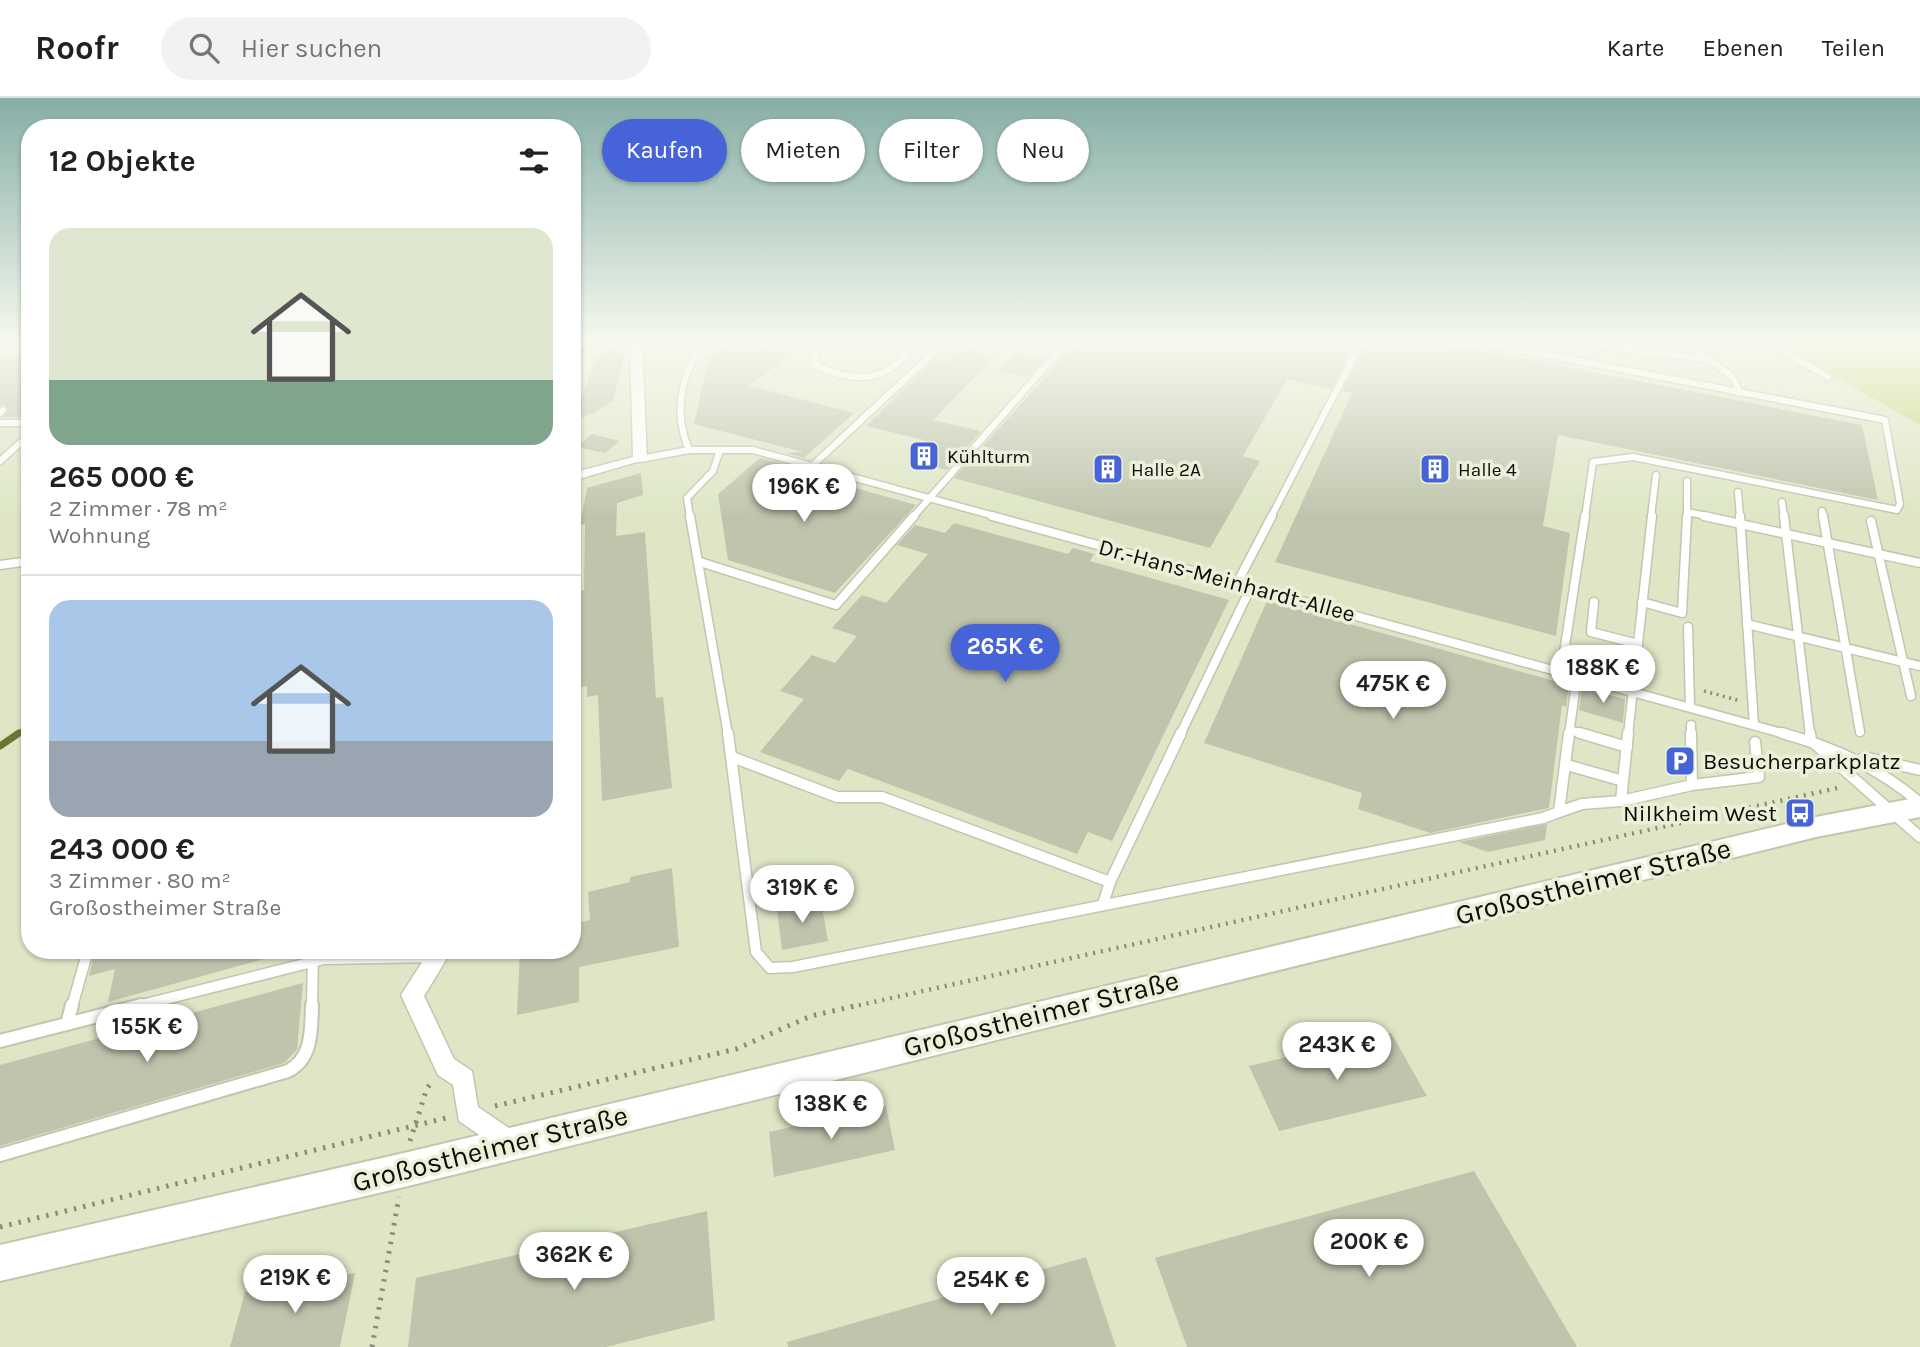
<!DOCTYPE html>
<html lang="de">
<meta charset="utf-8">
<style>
:root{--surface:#fff;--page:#f2f2f2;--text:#202124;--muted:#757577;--line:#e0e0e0;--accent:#4664d7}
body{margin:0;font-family:Karla,sans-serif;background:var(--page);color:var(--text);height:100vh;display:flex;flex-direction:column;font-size:26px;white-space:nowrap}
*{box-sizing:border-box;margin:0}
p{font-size:23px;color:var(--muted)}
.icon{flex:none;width:38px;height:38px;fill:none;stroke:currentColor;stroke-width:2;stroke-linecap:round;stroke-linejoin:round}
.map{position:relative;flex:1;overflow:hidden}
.panel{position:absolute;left:21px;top:21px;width:560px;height:840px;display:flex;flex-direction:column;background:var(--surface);border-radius:28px;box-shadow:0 2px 5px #0004}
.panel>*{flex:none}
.banner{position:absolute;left:602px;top:21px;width:665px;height:63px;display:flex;gap:14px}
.price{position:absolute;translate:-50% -60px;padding:0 16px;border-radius:24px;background:#fff;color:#222;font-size:23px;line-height:46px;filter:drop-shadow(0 2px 4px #0008)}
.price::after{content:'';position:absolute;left:50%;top:42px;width:21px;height:16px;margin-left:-10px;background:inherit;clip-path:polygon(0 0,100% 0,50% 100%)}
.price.active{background:var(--accent);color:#fff}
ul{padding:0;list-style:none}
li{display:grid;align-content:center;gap:14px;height:371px;padding:0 28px}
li+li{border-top:2px solid var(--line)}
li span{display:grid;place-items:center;height:217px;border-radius:21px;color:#555}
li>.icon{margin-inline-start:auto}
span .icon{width:126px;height:126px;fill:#fffc;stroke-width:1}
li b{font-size:30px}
h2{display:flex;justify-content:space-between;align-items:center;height:84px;padding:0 28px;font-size:30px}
.pill{padding:0 24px;border-radius:32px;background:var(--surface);box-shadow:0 2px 5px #0004;font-size:24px;line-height:63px}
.pill.active{background:var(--accent);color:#fff}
header{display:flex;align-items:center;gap:42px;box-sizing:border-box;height:98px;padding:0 35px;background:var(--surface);border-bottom:2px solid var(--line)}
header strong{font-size:33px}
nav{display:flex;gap:38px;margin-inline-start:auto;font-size:24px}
.search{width:490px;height:63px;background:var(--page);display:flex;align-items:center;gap:18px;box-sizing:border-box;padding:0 24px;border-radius:38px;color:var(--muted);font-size:26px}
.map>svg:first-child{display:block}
.built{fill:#dee6c6}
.green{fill:#c7d97f}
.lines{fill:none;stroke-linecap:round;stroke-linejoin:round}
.stream-far2{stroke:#6a7730;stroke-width:4.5}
.stream-far1{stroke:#6a7730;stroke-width:5}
.stream{stroke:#6a7730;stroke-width:7}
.building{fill:#bfc5ad}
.lane-far3-casing{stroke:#c1c7af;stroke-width:9}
.lane-far2-casing{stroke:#c1c7af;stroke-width:11}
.lane-far1-casing{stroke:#c1c7af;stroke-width:13}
.lane-casing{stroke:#c1c7af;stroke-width:16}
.street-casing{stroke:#c1c7af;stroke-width:3}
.secondary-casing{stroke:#c1c7af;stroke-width:4}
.path-far3{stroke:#888c7b;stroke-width:2.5;stroke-dasharray:1 3.5;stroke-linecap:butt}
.path-far2{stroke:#888c7b;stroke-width:3.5;stroke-dasharray:2 4.5;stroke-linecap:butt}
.path-far1{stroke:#888c7b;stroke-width:4.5;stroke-dasharray:2 6;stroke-linecap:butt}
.path{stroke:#888c7b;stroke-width:5;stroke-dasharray:2.5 7;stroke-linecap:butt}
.lane-far3{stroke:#fff;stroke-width:6}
.lane-far2{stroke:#fff;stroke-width:8}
.lane-far1{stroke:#fff;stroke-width:10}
.lane{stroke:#fff;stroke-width:12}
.street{fill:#fff;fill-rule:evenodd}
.secondary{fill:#fff;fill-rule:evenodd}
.labels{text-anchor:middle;stroke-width:7;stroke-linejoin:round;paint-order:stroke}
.far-poi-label{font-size:19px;fill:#0b0d06;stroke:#ebf1d9;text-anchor:start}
.street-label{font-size:23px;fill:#0b0d06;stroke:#ebf1d9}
.poi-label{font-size:23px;fill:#0b0d06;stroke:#ebf1d9;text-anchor:start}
.near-street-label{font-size:28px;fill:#0b0d06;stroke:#ebf1d9}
</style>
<header>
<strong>Roofr</strong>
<div class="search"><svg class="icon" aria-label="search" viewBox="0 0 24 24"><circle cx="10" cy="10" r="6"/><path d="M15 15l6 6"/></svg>Hier suchen</div>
<nav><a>Karte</a><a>Ebenen</a><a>Teilen</a></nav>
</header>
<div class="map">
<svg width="1920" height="1249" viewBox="0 0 1920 1249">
<rect width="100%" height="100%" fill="#ebf1d9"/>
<path class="built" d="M 0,245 L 30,245 L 30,852 L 572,852 L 572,245 L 1775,245 L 1920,327 L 1920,1249 L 0,1249 Z"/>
<path class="green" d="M 1775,245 L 1920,245 L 1920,327 Z"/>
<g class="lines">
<path class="stream-far2" d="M 572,259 L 592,245"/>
<path class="stream-far1" d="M 17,637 L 30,628"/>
<path class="stream" d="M 0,648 L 19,635"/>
</g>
<g class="building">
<path d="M 729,245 L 805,245 L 749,288 L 854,315 L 804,360 L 786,355 L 803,354 L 694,326 L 709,260 Z"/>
<path d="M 1076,245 L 1355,245 L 1331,291 L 1287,281 L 1243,358 L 1260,363 L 1210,450 L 954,380 Z"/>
<path d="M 1367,245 L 1447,245 L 1862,327 L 1878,402 L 1558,337 L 1543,428 L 1570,435 L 1556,538 L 1275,464 L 1352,295 L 1342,293 Z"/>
<path d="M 606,247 L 624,247 L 620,257 L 625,257 L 613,302 L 595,315 L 572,323 L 572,292 L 583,297 L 596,258 L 602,258 Z"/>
<path d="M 974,253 L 995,258 L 933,322 L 981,333 L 947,372 L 909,362 L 928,343 L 866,328 L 934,262 L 946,265 L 958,254 Z"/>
<path d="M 1015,254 L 1045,261 L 1028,279 L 998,272 Z"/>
<path d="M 30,259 L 30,314 L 24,319 L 4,319 L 9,311 L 5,307 L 0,307 L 0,260 Z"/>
<path d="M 592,336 L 620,343 L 605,355 L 577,349 Z"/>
<path d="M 760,360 L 794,369 L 791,372 L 916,407 L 835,495 L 728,462 L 718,396 Z"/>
<path d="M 641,375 L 643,397 L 617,405 L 616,438 L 645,434 L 656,600 L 663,599 L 672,690 L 602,703 L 598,597 L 587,599 L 587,588 L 572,591 L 572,493 L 584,492 L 585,426 L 580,427 L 587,390 Z"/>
<path d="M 954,425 L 1068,456 L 1073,450 L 1094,456 L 1090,463 L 1229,502 L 1112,743 L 1088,734 L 1077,756 L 848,671 L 839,683 L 760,654 L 804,601 L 780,593 L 812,557 L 835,565 L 857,538 L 832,530 L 862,497 L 886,505 L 928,456 L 897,447 L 915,427 L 945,435 Z"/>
<path d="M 1267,503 L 1569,587 L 1566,609 L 1562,607 L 1549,710 L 1430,735 L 1358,711 L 1362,695 L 1204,645 Z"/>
<path d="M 1582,590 L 1625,601 L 1623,625 L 1579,612 Z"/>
<path d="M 1547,726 L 1545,742 L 1488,754 L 1459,744 Z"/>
<path d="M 672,770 L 679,849 L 579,869 L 579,904 L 517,917 L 520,852 L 572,852 L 572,826 L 590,822 L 588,794 L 630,784 L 630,779 Z"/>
<path d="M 821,803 L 828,843 L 782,852 L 777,811 Z"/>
<path d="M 95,852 L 278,852 L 279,857 L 108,904 L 115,871 L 89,878 Z"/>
<path d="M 303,885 L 297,952 L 284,965 L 0,1048 L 0,967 Z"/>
<path d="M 1391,935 L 1427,998 L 1279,1033 L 1249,968 Z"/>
<path d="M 886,1008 L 895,1052 L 774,1079 L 769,1034 Z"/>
<path d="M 1474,1073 L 1577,1249 L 1187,1249 L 1155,1160 Z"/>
<path d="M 707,1113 L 715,1222 L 606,1249 L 408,1249 L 416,1180 Z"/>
<path d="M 1086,1159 L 1116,1249 L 788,1249 L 787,1244 Z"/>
<path d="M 355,1175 L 340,1249 L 230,1249 L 245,1194 Z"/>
</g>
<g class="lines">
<g class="lane-far3-casing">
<g id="lane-far3">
<path d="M 827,245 L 815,252 L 814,266 C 845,283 883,287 906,256 L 898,245"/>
<path d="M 944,245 L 969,250 L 975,245"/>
<path d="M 1485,245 L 1885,322 L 1900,406 L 1897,412 L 1633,359 L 1593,364 L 1585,419"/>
<path d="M 1588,245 L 1629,252 L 1620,245"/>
<path d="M 1686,245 L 1733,279 L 1740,295"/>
<path d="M 1769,245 L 1828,279"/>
<path d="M 1629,252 L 1707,261"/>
<path d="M 0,315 L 3,312"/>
<path d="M 0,325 L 30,325"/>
<path d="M 689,352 C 673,314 681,280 701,245"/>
<path d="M 640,361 L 689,352 L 753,352 L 998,419"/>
<path d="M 0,363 L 30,336"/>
<path d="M 812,368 L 944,245"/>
<path d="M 1687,383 L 1687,414 L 1712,419"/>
<path d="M 1738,394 L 1740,419"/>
<path d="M 1782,404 L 1784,419"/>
<path d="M 1822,413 L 1823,419"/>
<path d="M 690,419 L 687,400 L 713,373 L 720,352"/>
<path d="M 913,419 L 1066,245"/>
<path d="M 1271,419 L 1361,245"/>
<path d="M 1651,419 L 1656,377"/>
<path d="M 1687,419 L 1687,414"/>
</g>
</g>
<g class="lane-far2-casing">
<g id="lane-far2">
<path d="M 690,418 L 728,637"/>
<path d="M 992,418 L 1789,637"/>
<path d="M 1704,418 L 1920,465"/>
<path d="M 1740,418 L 1754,627"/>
<path d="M 1784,418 L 1810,637"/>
<path d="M 1823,418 L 1860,634"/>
<path d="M 1871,423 L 1911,598"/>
<path d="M 700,464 L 836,507 L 914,418"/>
<path d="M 1237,485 L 1272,418"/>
<path d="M 1594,504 L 1591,534 L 1638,546"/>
<path d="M 1642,504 L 1682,515 L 1687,418"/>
<path d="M 1747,526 L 1920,568"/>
<path d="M 1688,529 L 1690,609"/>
<path d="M 1561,574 L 1585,418"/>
<path d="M 1691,627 L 1691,637"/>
<path d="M 1573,633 L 1586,637"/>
<path d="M 1180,637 L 1251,489"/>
<path d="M 1569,637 L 1577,578"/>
<path d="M 1628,637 L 1652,418"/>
</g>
</g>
<g class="lane-far1-casing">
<g id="lane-far1">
<path d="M 728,635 L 756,854 L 770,870 L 793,869 L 1543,720 L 1559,714 L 1569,635"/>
<path d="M 1580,635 L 1627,649"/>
<path d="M 1691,635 L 1692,687"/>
<path d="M 1782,635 C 1835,650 1878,669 1920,705"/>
<path d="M 1810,635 L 1811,643"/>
<path d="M 1815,646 L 1920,739"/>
<path d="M 732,659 L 837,699 L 882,699 L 1110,784 L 1181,635"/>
<path d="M 1864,659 L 1920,672"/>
<path d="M 1567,667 L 1623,683"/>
<path d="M 1621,703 L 1692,687 L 1759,679 L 1755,644"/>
<path d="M 1559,714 L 1582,706 L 1621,703 L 1628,635"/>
<path d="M 1103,806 L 1110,784"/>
<path d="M 72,909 L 88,852"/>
<path d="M 134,909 L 324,861 L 436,859"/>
<path d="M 312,909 L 313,852"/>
</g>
</g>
<g class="lane-casing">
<g id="lane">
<path d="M 67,926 L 72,907"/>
<path d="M 0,943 L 141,907"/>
<path d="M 0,1057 L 288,973 C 313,960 311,932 312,907"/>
</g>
</g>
<g class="street-casing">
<g id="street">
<path d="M 630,245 L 642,245 L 647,361 L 572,383 L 572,375 L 633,359 Z"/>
<path d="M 30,459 L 30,467 L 0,471 L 0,463 Z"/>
<path d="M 430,852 L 452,852 L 424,898 L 454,961 L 472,973 L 478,1009 L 519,1037 L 522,1046 L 519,1055 L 510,1058 L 459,1023 L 453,987 L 438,977 L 401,897 Z"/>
</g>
</g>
<g class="secondary-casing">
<path id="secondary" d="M 1920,699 L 1920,719 L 1816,739 L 404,1089 L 0,1183 L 0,1147 L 404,1055 L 1816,719 Z"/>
</g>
<path class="path-far3" d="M 572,254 L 587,245"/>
<path class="path-far2" d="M 1704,593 L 1741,603"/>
<path class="path-far1" d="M 851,909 L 1842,689"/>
<g class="path">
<path d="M 495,1008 L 736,951 L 811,918 L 859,907"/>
<path d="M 410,1043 L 427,990 L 433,983"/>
<path d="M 0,1129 L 450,1019"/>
<path d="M 372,1249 L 399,1099"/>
</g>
<use href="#lane-far3" class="lane-far3"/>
<use href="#lane-far2" class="lane-far2"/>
<use href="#lane-far1" class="lane-far1"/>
<use href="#lane" class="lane"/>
<use href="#street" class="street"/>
<use href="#secondary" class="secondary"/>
</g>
<linearGradient id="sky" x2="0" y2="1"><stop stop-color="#86aea6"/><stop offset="0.58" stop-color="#f6f9ee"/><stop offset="1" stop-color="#f6f9ee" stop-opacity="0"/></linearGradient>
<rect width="1920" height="420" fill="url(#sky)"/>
<defs>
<g id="building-square" transform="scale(1.575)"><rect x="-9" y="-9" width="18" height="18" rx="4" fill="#4664d7" stroke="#ebf1d9"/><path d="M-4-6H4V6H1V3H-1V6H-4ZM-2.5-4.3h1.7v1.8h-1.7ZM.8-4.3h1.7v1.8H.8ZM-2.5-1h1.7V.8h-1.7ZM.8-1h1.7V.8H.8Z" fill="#fff"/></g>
<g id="parking-square" transform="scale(1.575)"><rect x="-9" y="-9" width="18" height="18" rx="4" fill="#4664d7" stroke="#ebf1d9"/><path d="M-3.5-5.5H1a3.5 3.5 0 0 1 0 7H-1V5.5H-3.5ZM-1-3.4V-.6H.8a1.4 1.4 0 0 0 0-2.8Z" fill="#fff"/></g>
<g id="bus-square" transform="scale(1.575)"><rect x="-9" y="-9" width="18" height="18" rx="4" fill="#4664d7" stroke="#ebf1d9"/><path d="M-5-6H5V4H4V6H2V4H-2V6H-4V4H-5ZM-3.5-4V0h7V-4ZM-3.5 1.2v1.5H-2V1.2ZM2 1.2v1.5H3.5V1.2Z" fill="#fff"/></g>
</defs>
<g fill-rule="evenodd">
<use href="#building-square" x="924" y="358"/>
<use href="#building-square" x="1108" y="371"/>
<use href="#building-square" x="1435" y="371"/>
<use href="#parking-square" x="1680" y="663"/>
<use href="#bus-square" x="1800" y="715"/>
</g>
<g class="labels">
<g class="far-poi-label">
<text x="947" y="365">Kühlturm</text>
<text x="1131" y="378">Halle 2A</text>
<text x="1458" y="378">Halle 4</text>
</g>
<g class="street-label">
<text transform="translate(1227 482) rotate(15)" y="8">Dr.-Hans-Meinhardt-Allee</text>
</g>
<g class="poi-label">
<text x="1703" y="671">Besucherparkplatz</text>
<text x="1777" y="723" text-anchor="end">Nilkheim West</text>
</g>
<g class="near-street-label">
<text transform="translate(1593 783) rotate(-14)" y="10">Großostheimer Straße</text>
<text transform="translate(1041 915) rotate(-14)" y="10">Großostheimer Straße</text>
<text transform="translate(490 1050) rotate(-14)" y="10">Großostheimer Straße</text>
</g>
</g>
</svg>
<b class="price" style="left:804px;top:426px">196K €</b>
<b class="price active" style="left:1005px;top:586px">265K €</b>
<b class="price" style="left:1603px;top:607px">188K €</b>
<b class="price" style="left:1393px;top:623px">475K €</b>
<b class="price" style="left:802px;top:827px">319K €</b>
<b class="price" style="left:147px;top:966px">155K €</b>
<b class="price" style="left:1337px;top:984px">243K €</b>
<b class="price" style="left:831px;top:1043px">138K €</b>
<b class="price" style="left:1369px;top:1181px">200K €</b>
<b class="price" style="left:574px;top:1194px">362K €</b>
<b class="price" style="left:295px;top:1217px">219K €</b>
<b class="price" style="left:991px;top:1219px">254K €</b>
<div class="banner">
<a class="pill active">Kaufen</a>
<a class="pill">Mieten</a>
<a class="pill">Filter</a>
<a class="pill">Neu</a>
</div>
<section class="panel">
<h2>12 Objekte<svg class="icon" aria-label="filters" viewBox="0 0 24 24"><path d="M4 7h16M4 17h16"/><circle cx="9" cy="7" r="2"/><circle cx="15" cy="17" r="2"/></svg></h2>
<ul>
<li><span style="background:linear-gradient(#dfe7d0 70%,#7fa58c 0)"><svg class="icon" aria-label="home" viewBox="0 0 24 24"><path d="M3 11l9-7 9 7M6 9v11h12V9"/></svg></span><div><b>265 000 €</b><p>2 Zimmer · 78 m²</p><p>Wohnung</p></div></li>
<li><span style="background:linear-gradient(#a9c7e8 65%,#9aa5b1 0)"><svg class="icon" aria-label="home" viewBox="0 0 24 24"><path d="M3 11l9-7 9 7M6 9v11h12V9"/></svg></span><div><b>243 000 €</b><p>3 Zimmer · 80 m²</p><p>Großostheimer Straße</p></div></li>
</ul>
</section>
</div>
